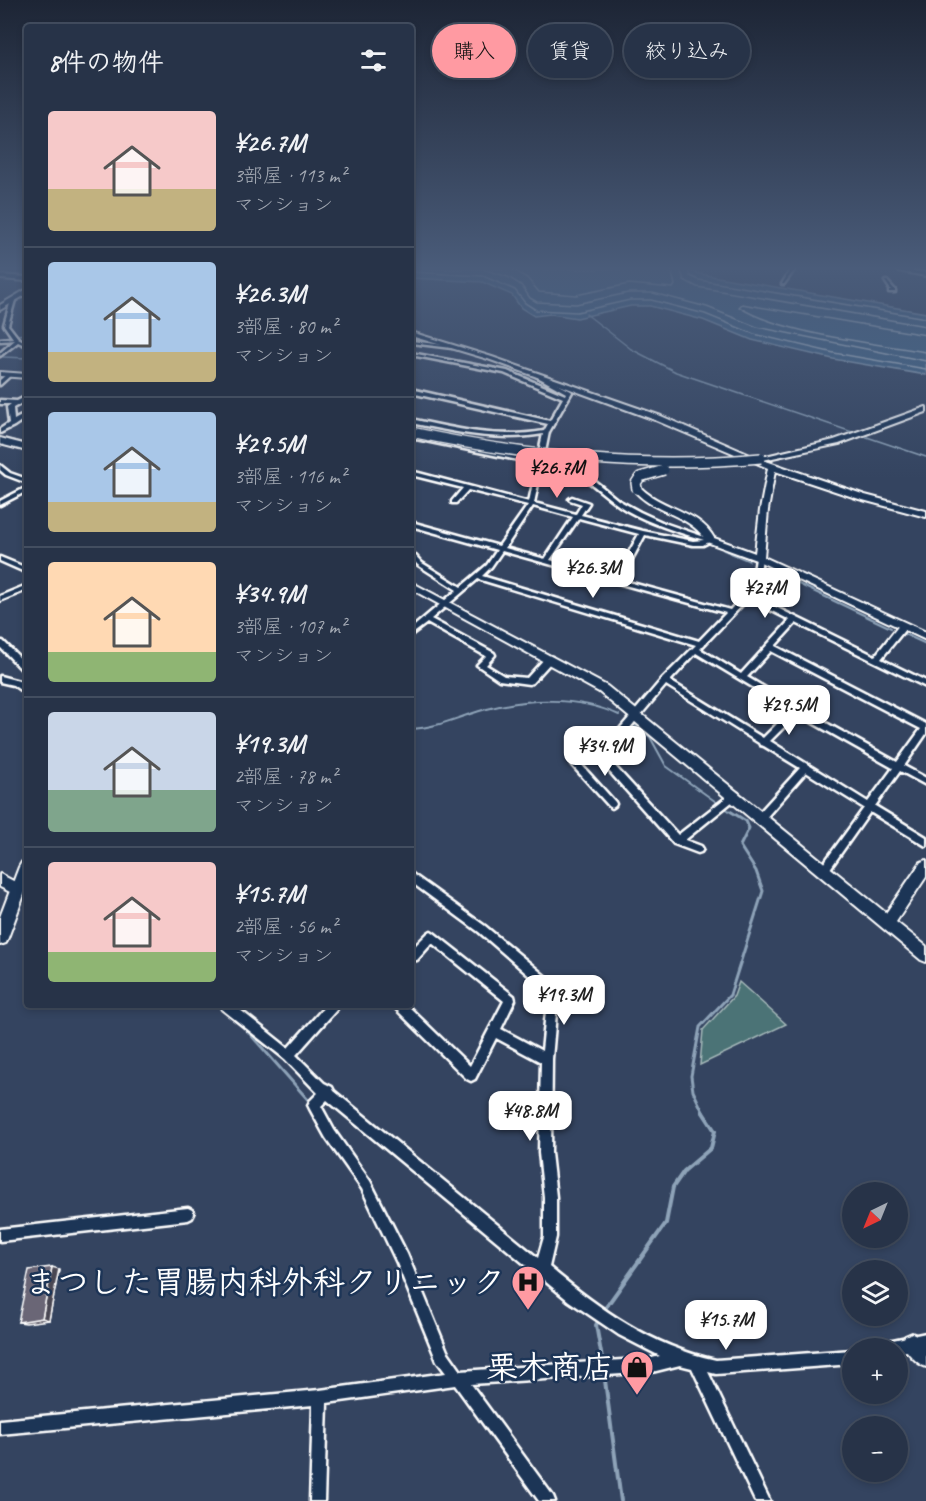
<!DOCTYPE html>
<html lang="ja">
<meta charset="utf-8">
<style>
:root{--surface:#273348;--page:#333f52;--text:#f1f3f6;--muted:#a4aab4;--line:#434e60;--accent:#ff9aa2}
body{margin:0;font-family:Caveat,"Klee One",sans-serif;background:var(--page);color:var(--text);height:100vh;display:flex;flex-direction:column;font-size:22px;white-space:nowrap}
*{box-sizing:border-box;margin:0}
p{font-size:20px;color:var(--muted)}
.icon{flex:none;width:33px;height:33px;fill:none;stroke:currentColor;stroke-width:2;stroke-linecap:round;stroke-linejoin:round}
.map{position:relative;flex:1;overflow:hidden}
.details{position:absolute;left:24px;top:24px;width:390px;height:984px;display:flex;flex-direction:column;background:var(--surface);border-radius:6px;box-shadow:0 3px 9px #0003,0 0 0 2px var(--line)}
.details>*{flex:none}
.guide{position:absolute;left:432px;top:24px;width:404px;height:54px;display:flex;gap:12px}
.needle{width:39px;rotate:223deg}
.tools{position:absolute;left:842px;top:1182px;display:grid;gap:12px}
.tools a{display:grid;place-items:center;width:66px;height:66px;border-radius:50%;background:var(--surface);box-shadow:0 3px 9px #0003,0 0 0 2px var(--line);font-size:30px}
.price{position:absolute;translate:-50% -51px;padding:0 14px;border-radius:12px;background:#fff;color:#222;font-size:20px;line-height:39px;filter:drop-shadow(0 2px 3px #0008)}
.price::after{content:'';position:absolute;left:50%;top:36px;width:18px;height:14px;margin-left:-9px;background:inherit;clip-path:polygon(0 0,100% 0,50% 100%)}
.price.current{background:var(--accent);color:#111}
ul{padding:0;list-style:none}
li{display:flex;align-items:center;gap:18px;height:150px;padding:0 24px}
li+li{border-top:2px solid var(--line)}
li span{display:grid;place-items:center;flex:none;width:168px;height:120px;border-radius:6px;color:#555}
li>.icon{margin-inline-start:auto}
span .icon{width:72px;height:72px;fill:#fffc;stroke-width:1}
li b{font-size:26px}
h2{display:flex;justify-content:space-between;align-items:center;height:72px;padding:0 24px;font-size:26px}
.tag{padding:0 21px;border-radius:27px;background:var(--surface);box-shadow:0 3px 9px #0003,0 0 0 2px var(--line);font-size:21px;line-height:54px}
.tag.current{background:var(--accent);color:#111}
.map>svg:first-child{display:block}
.green{fill:#4c7376;stroke:#a6b9ba;stroke-width:1.5}
.water{fill:#426689;stroke:#8ea3b8;stroke-width:1.5}
.lines{fill:none;stroke-linecap:round;stroke-linejoin:round}
.shore{stroke:#b3c2d0;stroke-width:1.5}
.stream-far3{stroke:#8ea3b8;stroke-width:1.5}
.stream-far2{stroke:#8ea3b8;stroke-width:2}
.stream-far1{stroke:#8ea3b8;stroke-width:3}
.stream{stroke:#8ea3b8;stroke-width:4}
.street-casing{stroke:#fff;stroke-width:5}
.secondary-casing{stroke:#fff;stroke-width:4}
.primary-casing{stroke:#fff;stroke-width:4}
.street{fill:#1d3557;fill-rule:evenodd}
.secondary{fill:#1d3557;fill-rule:evenodd}
.primary{fill:#1d3557;fill-rule:evenodd}
.secondary-bridge-casing{stroke:#fff;stroke-width:12;stroke-linecap:butt}
.secondary-bridge{stroke:#1d3557;stroke-width:9}
.wall{fill:#5b5865;stroke:#fff;stroke-width:1.5}
.shaded-wall{fill:#4a4753;stroke:#fff;stroke-width:1.5}
.building{fill:#6a6676;stroke:#fff;stroke-width:1.5}
.labels{text-anchor:middle;stroke-width:5;stroke-linejoin:round;paint-order:stroke}
.near-poi-label{font-size:32px;font-weight:bold;fill:#fff;stroke:#1d3557;text-anchor:end}
</style>
<div class="map">
<svg width="926" height="1501" viewBox="0 0 926 1501">
<rect width="100%" height="100%" fill="#344460"/>
<filter id="ink" filterUnits="userSpaceOnUse"><feTurbulence type="fractalNoise" baseFrequency=".0167" numOctaves="2"/><feDisplacementMap in="SourceGraphic" scale="12" xChannelSelector="R" yChannelSelector="G"/><feConvolveMatrix kernelMatrix="1 2 1 2 8 2 1 2 1" color-interpolation-filters="sRGB"/></filter>
<g filter="url(#ink)">
<path class="green" d="M 739,982 L 786,1024 L 700,1065 L 703,1030 L 734,996 Z"/>
<path class="water" d="M 411,269 L 687,269 L 700,274 L 926,313 L 926,375 L 833,359 L 752,340 L 703,320 L 650,306 L 631,306 L 577,318 L 551,314 L 534,316 L 521,308 L 512,295 L 482,282 L 411,278 Z"/>
<g class="lines">
<g class="shore">
<path d="M 483,269 L 508,277 L 521,285 L 530,298 L 537,302 L 576,304 L 628,293 L 653,293 L 707,307 L 757,327 L 926,361"/>
<path d="M 512,269 L 527,278 L 539,292 L 576,295 L 629,284 L 673,288 L 675,285 L 671,269"/>
<path d="M 680,269 L 684,280 L 697,287 L 926,326"/>
<path d="M 688,269 L 690,276 L 699,280 L 926,318"/>
<path d="M 411,272 L 483,276 L 515,290 L 525,303 L 536,310 L 577,312 L 630,300 L 651,300 L 705,314 L 754,334 L 834,353 L 926,369"/>
<path d="M 926,335 L 742,304 L 739,307 C 781,334 875,343 926,352"/>
</g>
<g class="stream-far3">
<path d="M 586,314 L 631,349 L 676,372 L 855,433"/>
<path d="M 16,335 L 27,334"/>
<path d="M 0,338 L 9,336"/>
<path d="M 411,352 L 495,367 L 525,376 L 563,394"/>
<path d="M 3,357 L 27,358"/>
<path d="M 16,406 L 13,407 L 16,421 L 27,429"/>
<path d="M 861,435 L 926,457"/>
<path d="M 723,550 L 749,561"/>
<path d="M 770,571 L 795,583"/>
</g>
<g class="stream-far2">
<path d="M 792,581 L 891,628"/>
<path d="M 904,634 L 926,644"/>
<path d="M 635,726 L 650,737 L 666,766 L 719,804"/>
<path d="M 411,729 C 436,728 458,717 483,710 C 526,698 577,696 619,715"/>
<path d="M 723,807 L 733,813"/>
</g>
<g class="stream-far1">
<path d="M 243,1026 L 310,1102"/>
<path d="M 703,1112 L 693,1091 L 691,1076 L 700,1027 L 730,995 L 763,891 L 756,871 L 740,846 L 749,828 L 746,821 L 730,811"/>
</g>
<g class="stream">
<path d="M 604,1310 L 666,1223 L 673,1187 L 684,1171 L 711,1148 L 715,1131 L 702,1111"/>
<path d="M 599,1320 L 596,1325 L 603,1364"/>
<path d="M 604,1373 L 621,1501"/>
</g>
<g class="street-casing">
<g id="street">
<path d="M 791,269 L 795,269 L 784,284 L 782,284 Z"/>
<path d="M 885,281 L 887,281 L 895,290 L 895,292 L 889,292 L 889,290 L 891,290 Z"/>
<path d="M 13,299 L 15,300 L 8,325 L 18,338 L 27,343 L 27,346 L 18,342 L 0,356 L 0,353 L 15,340 L 0,341 L 0,339 L 13,338 L 4,325 L 11,300 Z"/>
<path d="M 411,341 L 452,346 L 454,347 L 452,348 L 411,343 Z"/>
<path d="M 411,353 L 507,371 L 565,395 L 566,393 L 536,376 L 536,374 L 538,374 L 571,391 L 572,392 L 549,432 L 543,462 L 572,468 L 579,471 L 591,478 L 618,500 L 640,512 L 664,523 L 713,540 L 703,545 L 693,545 L 645,535 L 621,580 L 730,610 L 745,594 L 752,585 L 756,558 L 759,556 L 762,558 L 758,585 L 751,595 L 875,656 L 900,624 L 906,624 L 907,626 L 906,628 L 881,659 L 926,681 L 926,687 L 796,623 L 775,646 L 926,724 L 926,734 L 904,766 L 926,778 L 926,785 L 900,771 L 875,806 L 926,837 L 926,846 L 870,812 L 827,873 L 824,874 L 821,873 L 819,870 L 821,867 L 864,808 L 806,772 L 764,820 L 761,821 L 758,820 L 757,817 L 758,814 L 800,768 L 764,746 L 760,745 L 759,743 L 666,685 L 618,742 L 600,750 L 678,835 L 732,793 L 738,793 L 739,795 L 738,797 L 685,840 L 701,846 L 703,849 L 701,852 L 698,853 L 674,844 L 593,753 L 579,759 L 578,761 L 615,802 L 616,804 L 615,806 L 612,808 L 609,806 L 571,764 L 570,762 L 573,755 L 612,738 L 662,679 L 696,645 L 478,579 L 431,619 L 494,653 L 495,655 L 486,665 L 504,676 L 527,678 L 546,657 L 552,657 L 553,659 L 552,661 L 532,683 L 529,684 L 499,680 L 477,665 L 486,656 L 427,623 L 411,635 L 411,629 L 457,590 L 418,565 L 411,558 L 411,552 L 413,553 L 422,563 L 461,587 L 487,565 L 497,550 L 411,526 L 411,522 L 499,546 L 528,505 L 468,490 L 456,503 L 452,503 L 452,501 L 463,488 L 411,475 L 411,471 L 529,502 L 537,464 L 411,438 L 411,434 L 537,461 L 543,434 C 498,442 455,432 411,423 L 411,419 C 456,429 499,439 544,431 L 548,424 L 411,393 L 411,389 L 550,421 L 563,398 L 504,373 L 411,355 ZM 542,465 C 552,467 564,468 574,473 C 593,482 607,499 626,510 C 651,524 678,532 704,540 L 693,541 L 643,531 L 581,515 L 589,503 L 572,497 L 569,499 L 570,500 L 582,504 L 576,514 L 534,503 ZM 533,506 L 573,517 L 545,559 L 505,548 ZM 579,518 L 639,534 L 615,578 L 550,560 ZM 502,551 L 726,613 L 699,641 L 482,576 L 491,567 ZM 748,599 L 790,620 L 741,674 L 700,649 ZM 771,651 L 921,729 L 897,762 L 799,708 L 747,677 ZM 696,653 L 791,710 L 763,738 L 670,681 ZM 797,714 L 893,768 L 868,802 L 770,741 Z"/>
<path d="M 7,374 L 11,375 L 0,385 L 0,380 Z"/>
<path d="M 27,396 L 27,400 L 13,408 L 14,420 L 27,413 L 27,417 L 14,426 L 0,433 L 0,429 L 9,423 L 7,407 L 11,404 L 0,404 L 0,400 L 17,401 Z"/>
<path d="M 0,465 L 10,473 L 27,479 L 27,483 L 6,475 L 0,470 Z"/>
<path d="M 27,487 L 27,491 L 0,505 L 0,501 Z"/>
<path d="M 0,557 L 27,568 L 27,573 L 0,561 Z"/>
<path d="M 27,585 L 27,590 L 0,601 L 0,596 Z"/>
<path d="M 0,641 L 3,641 L 27,665 L 27,673 L 24,672 L 0,647 Z"/>
<path d="M 0,676 L 19,681 L 27,688 L 27,695 L 13,685 L 0,682 Z"/>
<path d="M 411,873 L 485,926 L 557,986 L 558,990 L 552,1059 L 551,1153 L 556,1197 L 556,1237 L 549,1267 C 598,1308 652,1347 716,1360 L 852,1350 L 852,1364 L 716,1374 L 708,1372 L 770,1501 L 755,1501 L 692,1368 L 680,1365 L 652,1372 L 471,1384 L 553,1496 L 555,1501 L 539,1501 L 455,1385 L 327,1403 L 324,1501 L 310,1501 L 313,1405 L 0,1434 L 0,1420 L 320,1390 L 446,1373 L 437,1361 L 397,1263 L 362,1189 L 326,1138 L 310,1109 L 308,1105 L 310,1101 L 318,1093 L 285,1059 L 222,1009 L 221,1005 L 234,1005 L 288,1048 L 326,1005 L 338,1005 L 337,1009 L 296,1055 L 324,1083 L 332,1087 L 334,1091 L 538,1258 L 544,1237 L 544,1197 L 539,1153 L 541,1062 L 496,1038 L 475,1079 L 471,1081 L 467,1079 L 396,1009 L 395,1005 L 407,1005 L 470,1066 L 504,1001 L 432,943 L 417,960 L 411,961 L 411,950 L 428,933 L 431,931 L 434,933 L 514,996 L 515,1000 L 501,1029 L 542,1051 L 548,992 L 479,932 L 411,882 ZM 327,1100 L 569,1301 L 619,1335 L 660,1356 L 652,1358 L 461,1371 L 447,1351 L 407,1254 L 370,1181 L 334,1130 L 321,1106 Z"/>
<path d="M 188,1208 L 192,1210 L 194,1214 L 192,1218 L 188,1220 L 0,1241 L 0,1229 Z"/>
<path d="M 926,1333 L 926,1347 L 897,1353 L 897,1348 L 881,1348 L 883,1343 L 888,1341 Z"/>
</g>
</g>
<g class="secondary-casing">
<g id="secondary">
<path d="M 895,269 L 926,272 L 926,276 L 898,271 Z"/>
<path d="M 0,275 L 27,277 L 27,281 L 0,279 Z"/>
<path d="M 411,332 L 492,357 L 661,416 L 757,458 L 834,440 L 926,407 L 926,412 L 839,444 L 763,460 L 865,495 L 926,511 L 926,517 L 859,499 L 775,471 L 768,510 L 764,557 L 926,632 L 926,640 L 756,560 L 707,542 C 689,512 654,515 633,489 L 640,487 C 661,509 699,510 714,538 L 755,553 L 760,510 L 768,468 L 655,420 L 488,359 L 411,336 Z"/>
<path d="M 0,372 L 27,374 L 27,378 L 0,376 Z"/>
<path d="M 411,582 L 607,686 L 886,913 L 921,862 L 926,860 L 926,877 L 896,922 L 926,946 L 926,962 L 921,960 L 599,692 L 411,589 Z"/>
<path d="M 0,874 L 23,886 L 25,890 L 23,894 L 18,896 L 0,887 Z"/>
<path d="M 912,1333 L 919,1336 L 926,1343 L 926,1367 C 916,1363 907,1353 902,1343 L 905,1336 Z"/>
</g>
</g>
<g class="primary-casing">
<g id="primary">
<path d="M 27,289 L 27,294 L 0,310 L 0,305 Z"/>
<path d="M 0,438 L 27,445 L 27,451 L 0,444 Z"/>
<path d="M 27,860 L 27,887 L 6,943 L 0,945 L 0,917 L 19,867 L 22,862 Z"/>
</g>
</g>
<use href="#street" class="street"/>
<use href="#secondary" class="secondary"/>
<use href="#primary" class="primary"/>
<g class="secondary-bridge-casing">
<g id="secondary-bridge">
<path d="M 411,432 C 528,457 642,469 761,458"/>
<path d="M 637,489 L 636,483 L 640,477 L 664,470"/>
</g>
</g>
<use href="#secondary-bridge" class="secondary-bridge"/>
</g>
<path class="wall" d="M 59,1269 L 49,1320 L 26,1323 L 18,1322 Z"/>
<path class="shaded-wall" d="M 52,1267 L 59,1269 L 49,1320 L 42,1318 Z"/>
<path class="building" d="M 52,1267 L 42,1318 L 18,1322 L 29,1270 Z"/>
</g>
<linearGradient id="sky" x2="0" y2="1"><stop stop-color="#1d2535"/><stop offset="0.56" stop-color="#4a5c7a"/><stop offset="1" stop-color="#4a5c7a" stop-opacity="0"/></linearGradient>
<rect width="926" height="479" fill="url(#sky)"/>
<defs>
<g id="hospital-pin" transform="scale(1.725)"><path d="M0 17L-7.5 6A9.5 9.5 0 1 1 7.5 6Z" fill="#ff9aa2" stroke="#1d3557"/><path d="M-5-5h3v3.5h4V-5h3V5h-3V1.5h-4V5h-3Z" fill="#111"/></g>
<g id="shop-pin" transform="scale(1.725)"><path d="M0 17L-7.5 6A9.5 9.5 0 1 1 7.5 6Z" fill="#ff9aa2" stroke="#1d3557"/><path d="M-5-2.5h2.3a2.7 3.5 0 0 1 5.4 0H5L5.5 6h-11ZM-1.5-2.5h3a1.5 2.3 0 0 0-3 0Z" fill="#111"/></g>
</defs>
<g fill-rule="evenodd">
<use href="#hospital-pin" x="528" y="1282"/>
<use href="#shop-pin" x="637" y="1367"/>
</g>
<g class="labels">
<g class="near-poi-label">
<text x="505" y="1293">まつした胃腸内科外科クリニック</text>
<text x="614" y="1378">栗木商店</text>
</g>
</g>
</svg>
<div class="tools">
<a><svg class="needle" viewBox="-14 -14 28 28"><path d="M0-13l5 13h-10z" fill="#e53935"/><path d="M0 13l5-13h-10z" fill="#a4aab4"/></svg></a>
<a><svg class="icon" aria-label="layers" viewBox="0 0 24 24"><path d="M12 4l9 5-9 5-9-5zM3 14l9 5 9-5"/></svg></a>
<a>+</a>
<a>−</a>
</div>
<b class="price current" style="left:557px;top:499px">¥26.7M</b>
<b class="price" style="left:593px;top:599px">¥26.3M</b>
<b class="price" style="left:765px;top:619px">¥27M</b>
<b class="price" style="left:789px;top:736px">¥29.5M</b>
<b class="price" style="left:605px;top:777px">¥34.9M</b>
<b class="price" style="left:564px;top:1026px">¥19.3M</b>
<b class="price" style="left:530px;top:1142px">¥48.8M</b>
<b class="price" style="left:726px;top:1351px">¥15.7M</b>
<div class="guide">
<a class="tag current">購入</a>
<a class="tag">賃貸</a>
<a class="tag">絞り込み</a>
</div>
<section class="details">
<h2>8件の物件<svg class="icon" aria-label="filters" viewBox="0 0 24 24"><path d="M4 7h16M4 17h16"/><circle cx="9" cy="7" r="2"/><circle cx="15" cy="17" r="2"/></svg></h2>
<ul>
<li><span style="background:linear-gradient(#f6c9c9 65%,#c2b280 0)"><svg class="icon" aria-label="home" viewBox="0 0 24 24"><path d="M3 11l9-7 9 7M6 9v11h12V9"/></svg></span><div><b>¥26.7M</b><p>3部屋 · 113 m²</p><p>マンション</p></div></li>
<li><span style="background:linear-gradient(#a9c7e8 75%,#c2b280 0)"><svg class="icon" aria-label="home" viewBox="0 0 24 24"><path d="M3 11l9-7 9 7M6 9v11h12V9"/></svg></span><div><b>¥26.3M</b><p>3部屋 · 80 m²</p><p>マンション</p></div></li>
<li><span style="background:linear-gradient(#a9c7e8 75%,#c2b280 0)"><svg class="icon" aria-label="home" viewBox="0 0 24 24"><path d="M3 11l9-7 9 7M6 9v11h12V9"/></svg></span><div><b>¥29.5M</b><p>3部屋 · 116 m²</p><p>マンション</p></div></li>
<li><span style="background:linear-gradient(#ffd9b3 75%,#8fb573 0)"><svg class="icon" aria-label="home" viewBox="0 0 24 24"><path d="M3 11l9-7 9 7M6 9v11h12V9"/></svg></span><div><b>¥34.9M</b><p>3部屋 · 107 m²</p><p>マンション</p></div></li>
<li><span style="background:linear-gradient(#c9d6e8 65%,#7fa58c 0)"><svg class="icon" aria-label="home" viewBox="0 0 24 24"><path d="M3 11l9-7 9 7M6 9v11h12V9"/></svg></span><div><b>¥19.3M</b><p>2部屋 · 78 m²</p><p>マンション</p></div></li>
<li><span style="background:linear-gradient(#f6c9c9 75%,#8fb573 0)"><svg class="icon" aria-label="home" viewBox="0 0 24 24"><path d="M3 11l9-7 9 7M6 9v11h12V9"/></svg></span><div><b>¥15.7M</b><p>2部屋 · 56 m²</p><p>マンション</p></div></li>
</ul>
</section>
</div>
